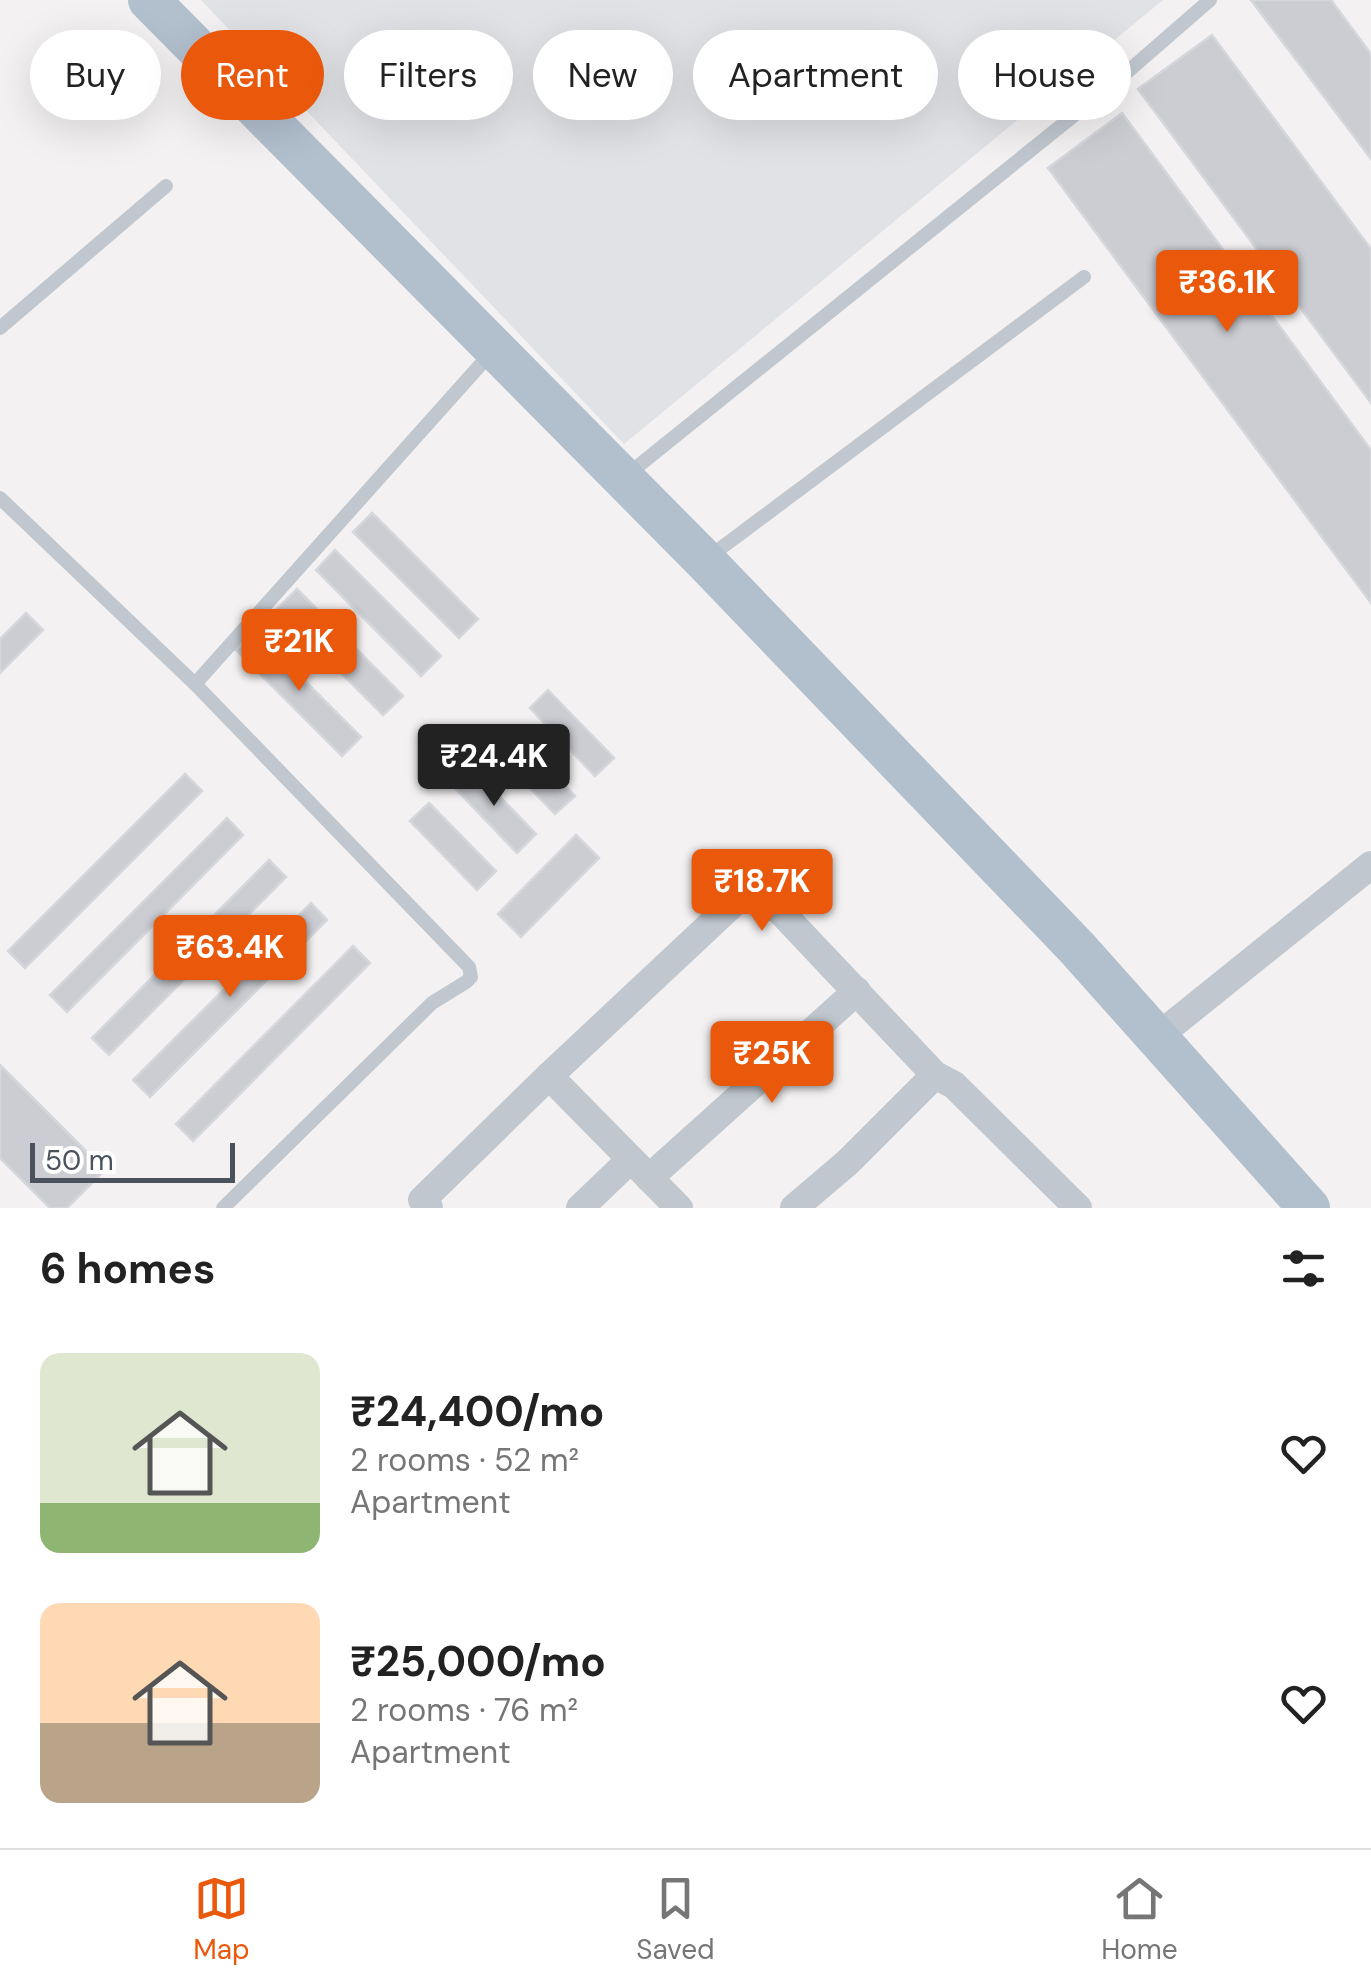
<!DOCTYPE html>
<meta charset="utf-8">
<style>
:root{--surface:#fff;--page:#f2f2f2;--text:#222;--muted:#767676;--line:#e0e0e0;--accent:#ea580c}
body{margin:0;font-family:"DM Sans",sans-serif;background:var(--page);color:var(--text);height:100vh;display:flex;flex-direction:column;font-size:38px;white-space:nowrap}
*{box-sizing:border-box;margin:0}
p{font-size:32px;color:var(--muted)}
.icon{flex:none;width:55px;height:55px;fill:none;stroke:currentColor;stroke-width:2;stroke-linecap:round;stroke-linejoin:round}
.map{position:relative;height:1208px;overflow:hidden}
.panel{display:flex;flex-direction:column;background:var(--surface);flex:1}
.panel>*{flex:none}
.banner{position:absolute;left:30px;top:30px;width:1312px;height:90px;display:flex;gap:20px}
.scale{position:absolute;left:30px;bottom:25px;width:205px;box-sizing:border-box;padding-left:10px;border:5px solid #4a535d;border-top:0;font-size:28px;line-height:35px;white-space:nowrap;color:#4a535d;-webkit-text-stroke:8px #fff;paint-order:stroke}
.price{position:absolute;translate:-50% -85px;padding:0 22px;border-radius:10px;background:var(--accent);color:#fff;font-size:32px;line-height:65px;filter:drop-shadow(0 2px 5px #0008)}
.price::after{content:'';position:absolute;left:50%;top:60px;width:30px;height:22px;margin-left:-15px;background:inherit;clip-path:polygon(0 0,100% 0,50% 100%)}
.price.active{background:#222;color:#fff}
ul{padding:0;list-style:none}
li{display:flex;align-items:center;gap:30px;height:250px;padding:0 40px}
li span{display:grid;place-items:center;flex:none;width:280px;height:200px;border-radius:20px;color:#555}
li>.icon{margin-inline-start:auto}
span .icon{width:120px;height:120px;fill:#fffc;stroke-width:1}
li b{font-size:42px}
h2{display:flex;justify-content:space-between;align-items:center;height:120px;padding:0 40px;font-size:42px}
.tag{padding:0 35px;border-radius:45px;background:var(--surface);box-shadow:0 10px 40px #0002;font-size:35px;line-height:90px}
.tag.active{background:var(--accent);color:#fff}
.tab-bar{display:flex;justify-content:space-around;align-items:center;height:140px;border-top:2px solid var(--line);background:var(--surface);font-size:28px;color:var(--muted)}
.tab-bar a{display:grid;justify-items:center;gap:5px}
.tab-bar .active{color:var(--accent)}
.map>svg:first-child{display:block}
.airport{fill:#e0e2e5}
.building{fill:#cbcdd3;stroke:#d5d7dc;stroke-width:2.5}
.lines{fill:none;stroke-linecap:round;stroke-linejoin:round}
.service{stroke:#c0c7ce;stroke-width:14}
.minor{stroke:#c0c7ce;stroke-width:28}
.primary{stroke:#b2bfcd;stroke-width:42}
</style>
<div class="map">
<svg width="1371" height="1208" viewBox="0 0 1371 1208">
<rect width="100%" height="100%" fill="#f3f1f1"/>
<path class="airport" d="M 201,0 L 1163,0 L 624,444 Z"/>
<g class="building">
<path d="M 1251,0 L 1331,0 L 1371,54 L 1371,159 Z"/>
<path d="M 1212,35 L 1371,249 L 1371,403 L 1138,89 Z"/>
<path d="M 1122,113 L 1371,450 L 1371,603 L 1048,168 Z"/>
<path d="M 372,513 L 478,619 L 459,638 L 353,532 Z"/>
<path d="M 335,550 L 441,656 L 421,676 L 316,570 Z"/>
<path d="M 297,589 L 403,696 L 383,715 L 277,609 Z"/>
<path d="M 26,613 L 43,630 L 0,673 L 0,639 Z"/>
<path d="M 255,631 L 361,737 L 342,756 L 236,650 Z"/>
<path d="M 548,690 L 614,758 L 595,776 L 530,708 Z"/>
<path d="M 509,728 L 575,796 L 555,814 L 490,746 Z"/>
<path d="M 470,766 L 536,834 L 517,853 L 451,784 Z"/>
<path d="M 185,774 L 202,791 L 25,968 L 8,951 Z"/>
<path d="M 429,803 L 496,871 L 477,890 L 410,821 Z"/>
<path d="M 227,818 L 243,835 L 67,1012 L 50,995 Z"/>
<path d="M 576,835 L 599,858 L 521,937 L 498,914 Z"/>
<path d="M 269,860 L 286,877 L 109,1055 L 92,1038 Z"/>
<path d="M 311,903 L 327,920 L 150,1097 L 133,1080 Z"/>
<path d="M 353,946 L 370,963 L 193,1141 L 176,1124 Z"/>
<path d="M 0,1065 L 105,1170 L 67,1208 L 50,1208 L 0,1158 Z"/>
</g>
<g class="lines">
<g class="service">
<path d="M 0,328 L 166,186"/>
<path d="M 627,475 L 1118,80 L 1210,0"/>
<path d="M 0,498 L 195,684 L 469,967 L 471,977 L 466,982 L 432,1003 L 223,1208"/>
<path d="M 709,557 L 1084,277"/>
<path d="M 195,684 L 491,353"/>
</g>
<g class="minor">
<path d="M 1157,1037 L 1371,865"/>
<path d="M 549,1076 L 679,1208"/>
<path d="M 649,1178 L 857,991"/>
<path d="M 429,1208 L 422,1200 L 549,1076 L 739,898 L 758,898 L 780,911 L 935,1075 L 954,1085 L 1078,1208"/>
<path d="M 580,1208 L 630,1160"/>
<path d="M 794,1208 L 848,1162 L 935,1075"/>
</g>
<path class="primary" d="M 149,0 L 704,560 L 1077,948 L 1309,1208"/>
</g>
</svg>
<div class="scale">50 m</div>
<b class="price" style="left:1227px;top:335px">₹36.1K</b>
<b class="price" style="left:299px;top:694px">₹21K</b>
<b class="price active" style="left:494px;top:809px">₹24.4K</b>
<b class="price" style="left:762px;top:934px">₹18.7K</b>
<b class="price" style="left:230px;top:1000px">₹63.4K</b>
<b class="price" style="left:772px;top:1106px">₹25K</b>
<div class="banner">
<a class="tag">Buy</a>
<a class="tag active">Rent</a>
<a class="tag">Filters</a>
<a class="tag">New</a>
<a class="tag">Apartment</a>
<a class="tag">House</a>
</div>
</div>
<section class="panel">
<h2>6 homes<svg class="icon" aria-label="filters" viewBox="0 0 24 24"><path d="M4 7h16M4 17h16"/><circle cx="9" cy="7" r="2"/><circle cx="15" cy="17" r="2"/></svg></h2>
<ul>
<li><span style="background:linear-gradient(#dfe7d0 75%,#8fb573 0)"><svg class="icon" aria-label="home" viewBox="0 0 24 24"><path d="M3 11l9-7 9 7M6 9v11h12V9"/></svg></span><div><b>₹24,400/mo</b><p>2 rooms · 52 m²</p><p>Apartment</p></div><svg class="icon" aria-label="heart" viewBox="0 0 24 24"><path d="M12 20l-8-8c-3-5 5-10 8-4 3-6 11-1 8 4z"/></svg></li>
<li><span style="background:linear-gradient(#ffd9b3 60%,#b9a48a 0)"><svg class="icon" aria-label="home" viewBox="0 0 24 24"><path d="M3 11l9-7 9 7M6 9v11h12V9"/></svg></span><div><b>₹25,000/mo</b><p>2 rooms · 76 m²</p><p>Apartment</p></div><svg class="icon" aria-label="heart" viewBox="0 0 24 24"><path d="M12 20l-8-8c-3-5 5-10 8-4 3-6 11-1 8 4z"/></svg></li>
</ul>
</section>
<nav class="tab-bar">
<a class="active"><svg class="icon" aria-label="map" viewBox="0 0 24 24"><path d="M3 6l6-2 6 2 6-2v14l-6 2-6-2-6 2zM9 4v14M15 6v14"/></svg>Map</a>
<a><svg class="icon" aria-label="saved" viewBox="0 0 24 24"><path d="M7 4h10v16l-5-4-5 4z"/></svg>Saved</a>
<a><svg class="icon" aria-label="home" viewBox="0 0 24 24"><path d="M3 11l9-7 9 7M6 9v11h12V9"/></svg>Home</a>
</nav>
